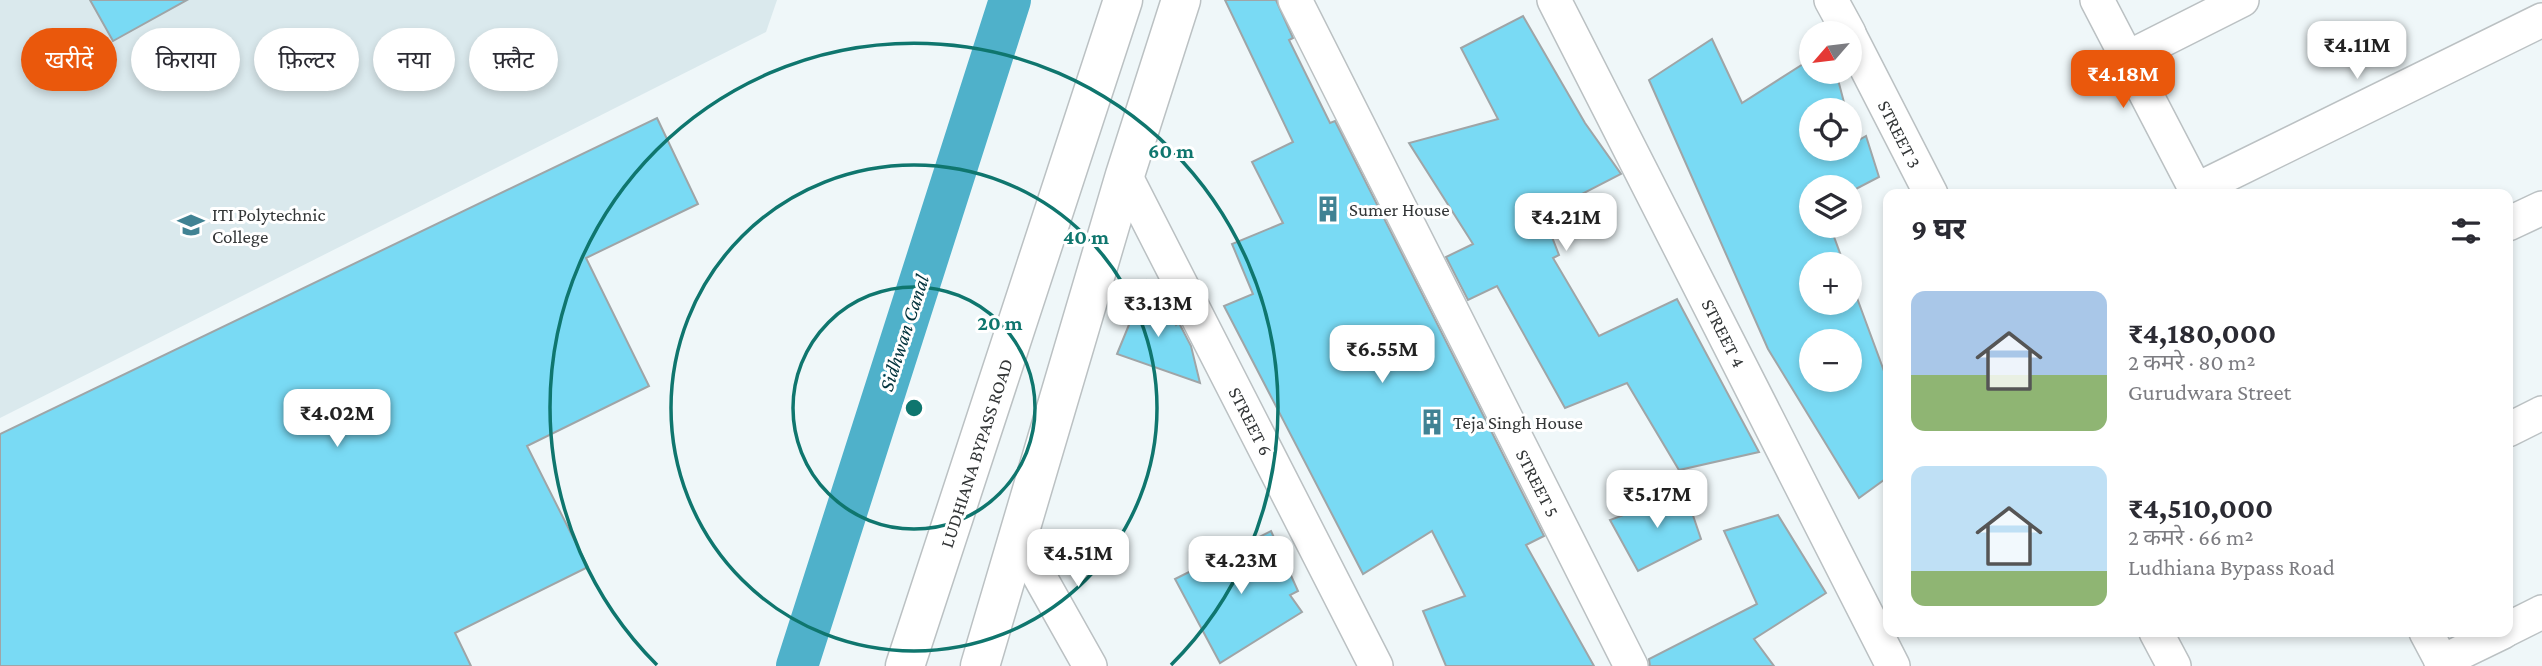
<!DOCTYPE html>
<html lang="hi">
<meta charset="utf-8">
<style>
:root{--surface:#fff;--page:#f2f2f3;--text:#2b2b33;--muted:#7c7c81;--accent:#ea580c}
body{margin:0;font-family:"Crimson Pro","Noto Sans Devanagari",serif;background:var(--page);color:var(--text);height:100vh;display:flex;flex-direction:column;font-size:26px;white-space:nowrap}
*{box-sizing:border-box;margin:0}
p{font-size:23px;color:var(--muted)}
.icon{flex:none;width:38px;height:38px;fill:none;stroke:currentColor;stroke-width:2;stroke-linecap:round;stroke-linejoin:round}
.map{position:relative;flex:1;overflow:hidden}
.drawer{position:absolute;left:1883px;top:189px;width:630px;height:448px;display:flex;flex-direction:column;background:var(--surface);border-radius:14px;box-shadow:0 4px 10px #0003}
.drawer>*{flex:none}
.banner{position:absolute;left:21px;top:28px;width:665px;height:63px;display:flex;gap:14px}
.needle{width:46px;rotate:242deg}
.buttons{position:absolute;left:1799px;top:21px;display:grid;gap:14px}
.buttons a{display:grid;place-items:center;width:63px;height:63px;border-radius:50%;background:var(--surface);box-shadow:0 4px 10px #0003;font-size:35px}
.price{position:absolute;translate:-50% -60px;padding:0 16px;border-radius:14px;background:#fff;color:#222;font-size:23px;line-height:46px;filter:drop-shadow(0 2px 4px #0008)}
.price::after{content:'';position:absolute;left:50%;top:42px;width:21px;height:16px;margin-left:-10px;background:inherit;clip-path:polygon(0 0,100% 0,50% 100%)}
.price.on{background:var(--accent);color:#fff}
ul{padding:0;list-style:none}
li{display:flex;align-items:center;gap:21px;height:175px;padding:0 28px}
li span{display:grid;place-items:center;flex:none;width:196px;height:140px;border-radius:14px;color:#555}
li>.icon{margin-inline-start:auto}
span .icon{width:84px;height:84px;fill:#fffc;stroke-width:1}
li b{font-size:30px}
h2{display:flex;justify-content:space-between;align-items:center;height:84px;padding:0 28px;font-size:30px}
.tag{padding:0 24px;border-radius:32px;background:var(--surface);box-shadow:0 4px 10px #0003;font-size:24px;line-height:63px}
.tag.on{background:var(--accent);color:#fff}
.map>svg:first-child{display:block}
.built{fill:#dae9ed}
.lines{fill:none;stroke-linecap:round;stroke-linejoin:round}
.canal{stroke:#4fb1ca;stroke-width:42}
.building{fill:#79daf4;stroke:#9fa5a7;stroke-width:2;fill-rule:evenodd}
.street-casing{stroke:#bbc1c3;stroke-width:36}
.highway-casing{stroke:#bbc1c3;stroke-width:41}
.street{stroke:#fff;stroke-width:33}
.highway{stroke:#fff;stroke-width:38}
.ring{fill:none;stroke:#0f766e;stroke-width:3.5}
.labels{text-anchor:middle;stroke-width:6;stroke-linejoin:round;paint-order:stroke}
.street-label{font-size:19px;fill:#333637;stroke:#fff}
.poi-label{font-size:19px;fill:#333637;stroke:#fff;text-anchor:start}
.water-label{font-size:21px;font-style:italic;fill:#00313b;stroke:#fff}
.centre{fill:#0f766e;stroke:#fff;stroke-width:3.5}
.ring-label{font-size:21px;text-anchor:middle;font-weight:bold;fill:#0f766e;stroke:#fff;stroke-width:6;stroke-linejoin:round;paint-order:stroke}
</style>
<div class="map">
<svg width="2542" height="666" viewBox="0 0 2542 666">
<rect width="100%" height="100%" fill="#eff7f9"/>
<path class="built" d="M 0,0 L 777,0 L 766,32 L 0,418 Z"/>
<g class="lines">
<path class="canal" d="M 797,666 L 1010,0"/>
</g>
<g class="building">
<path d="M 90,0 L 187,0 L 113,41 Z"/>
<path d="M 1225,0 L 1276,0 L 1293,38 L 1289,40 L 1330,123 L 1335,121 L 1544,536 L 1526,545 L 1594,666 L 1446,666 L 1423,611 L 1465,596 L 1432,531 L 1363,574 L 1224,306 L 1253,294 L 1232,244 L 1283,223 L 1252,162 L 1293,142 Z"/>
<path d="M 1523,16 L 1585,123 L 1621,174 L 1543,214 L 1559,255 L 1553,258 L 1599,336 L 1677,299 L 1759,452 L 1679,470 L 1627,383 L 1565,408 L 1497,286 L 1468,300 L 1446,257 L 1473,244 L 1409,143 L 1498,119 L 1461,48 Z"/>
<path d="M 1712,39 L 1742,103 L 1811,59 L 1811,72 L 1836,72 L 1846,110 L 1811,110 L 1811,149 L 1850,149 L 1850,126 L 1854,143 L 1866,136 L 1879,177 L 1850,192 L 1850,187 L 1811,187 L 1811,226 L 1830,226 L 1844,264 L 1811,264 L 1811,303 L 1850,303 L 1850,279 L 1888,382 L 1888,477 L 1859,498 L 1768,349 L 1649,80 ZM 1811,341 L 1850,341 L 1850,380 L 1811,380 Z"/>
<path d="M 657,118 L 698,204 L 586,258 L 649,386 L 527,446 L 588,567 L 455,633 L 471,666 L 0,666 L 0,434 Z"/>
<path d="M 1147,281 L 1176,325 L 1179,323 L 1191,346 L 1200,383 L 1117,354 Z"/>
<path d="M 1685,492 L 1701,539 L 1638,571 L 1610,520 Z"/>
<path d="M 1778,515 L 1826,593 L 1754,639 L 1774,666 L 1650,666 L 1649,659 L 1757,604 L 1724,531 Z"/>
<path d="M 1271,531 L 1298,591 L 1290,595 L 1302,612 L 1220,663 L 1175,579 Z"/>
</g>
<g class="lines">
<g class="street-casing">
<g id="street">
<path d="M 1295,0 L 1631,666"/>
<path d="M 1554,0 L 1893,666"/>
<path d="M 1831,0 L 1849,33"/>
<path d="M 2097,0 L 2198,194"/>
<path d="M 1850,36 L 1931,194"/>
<path d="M 2127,58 L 2242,0"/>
<path d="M 1125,175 L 1376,666"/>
<path d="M 2196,190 L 2542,20"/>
<path d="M 2508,224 L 2542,208"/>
<path d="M 2508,430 L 2542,413"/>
<path d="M 1018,538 L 1090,666"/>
<path d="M 2508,629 L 2542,612"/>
<path d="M 2156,632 L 2174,666"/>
<path d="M 2426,632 L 2444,666"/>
<path d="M 2441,662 L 2503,632"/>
</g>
</g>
<g class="highway-casing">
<g id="highway">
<path d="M 905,666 L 1123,0"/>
<path d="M 980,666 L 1125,175 L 1181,0"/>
</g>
</g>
<use href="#street" class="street"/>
<use href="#highway" class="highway"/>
</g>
<g class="ring">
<circle cx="914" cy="408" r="121"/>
<circle cx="914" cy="408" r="243"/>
<path d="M657 665A364 364 0 1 1 1171 665"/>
</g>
<defs>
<g id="building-bare" transform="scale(2.1)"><path d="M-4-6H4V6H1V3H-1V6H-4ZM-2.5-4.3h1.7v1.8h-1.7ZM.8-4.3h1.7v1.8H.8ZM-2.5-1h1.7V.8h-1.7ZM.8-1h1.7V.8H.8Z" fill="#408293" stroke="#fff" stroke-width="2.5" paint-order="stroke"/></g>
<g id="university-bare" transform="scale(2.1)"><path d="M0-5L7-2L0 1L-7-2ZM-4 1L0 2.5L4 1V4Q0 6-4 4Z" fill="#408293" stroke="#fff" stroke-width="2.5" paint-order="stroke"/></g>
</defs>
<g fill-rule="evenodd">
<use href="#building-bare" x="1328" y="209"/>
<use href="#university-bare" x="191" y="225"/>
<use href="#building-bare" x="1432" y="422"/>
</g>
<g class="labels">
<g class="street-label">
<text transform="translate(1900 134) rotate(63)" y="7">STREET 3</text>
<text transform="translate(1724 333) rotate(63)" y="7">STREET 4</text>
<text transform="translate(1251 421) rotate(63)" y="7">STREET 6</text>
<text transform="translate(976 453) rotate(-72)" y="7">LUDHIANA BYPASS ROAD</text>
<text transform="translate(1538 483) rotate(63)" y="7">STREET 5</text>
</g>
<g class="poi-label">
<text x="1349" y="216">Sumer House</text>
<text x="212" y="221">ITI Polytechnic<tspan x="212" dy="22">College</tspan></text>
<text x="1453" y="429">Teja Singh House</text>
</g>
<g class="water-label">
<text transform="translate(904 333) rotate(-72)" y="7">Sidhwan Canal</text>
</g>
</g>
<circle cx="914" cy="408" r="10" class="centre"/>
<g class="ring-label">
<text x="1171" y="158">60 m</text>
<text x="1086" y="244">40 m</text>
<text x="1000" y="330">20 m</text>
</g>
</svg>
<div class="buttons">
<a><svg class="needle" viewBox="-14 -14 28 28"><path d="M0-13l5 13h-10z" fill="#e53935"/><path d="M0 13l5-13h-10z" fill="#7c7c81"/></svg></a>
<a><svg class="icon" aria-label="locate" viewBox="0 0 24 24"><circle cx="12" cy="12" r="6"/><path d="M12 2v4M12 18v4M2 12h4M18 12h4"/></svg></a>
<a><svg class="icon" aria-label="layers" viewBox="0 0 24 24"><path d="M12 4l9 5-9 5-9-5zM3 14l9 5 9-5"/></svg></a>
<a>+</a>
<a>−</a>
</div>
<b class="price" style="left:2357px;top:81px">₹4.11M</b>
<b class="price on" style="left:2123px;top:110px">₹4.18M</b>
<b class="price" style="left:1566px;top:253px">₹4.21M</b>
<b class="price" style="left:1158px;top:339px">₹3.13M</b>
<b class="price" style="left:1382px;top:385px">₹6.55M</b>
<b class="price" style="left:337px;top:449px">₹4.02M</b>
<b class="price" style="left:1657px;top:530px">₹5.17M</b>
<b class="price" style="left:1078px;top:589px">₹4.51M</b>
<b class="price" style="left:1241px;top:596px">₹4.23M</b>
<div class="banner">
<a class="tag on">खरीदें</a>
<a class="tag">किराया</a>
<a class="tag">फ़िल्टर</a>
<a class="tag">नया</a>
<a class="tag">फ़्लैट</a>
</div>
<section class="drawer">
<h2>9 घर<svg class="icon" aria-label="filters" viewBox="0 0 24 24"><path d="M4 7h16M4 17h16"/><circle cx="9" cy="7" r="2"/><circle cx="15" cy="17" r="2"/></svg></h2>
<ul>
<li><span style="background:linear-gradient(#a9c7e8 60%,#8fb573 0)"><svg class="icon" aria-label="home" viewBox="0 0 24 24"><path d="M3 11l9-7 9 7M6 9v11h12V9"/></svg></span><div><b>₹4,180,000</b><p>2 कमरे · 80 m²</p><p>Gurudwara Street</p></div></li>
<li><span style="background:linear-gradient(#bfe0f5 75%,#8fb573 0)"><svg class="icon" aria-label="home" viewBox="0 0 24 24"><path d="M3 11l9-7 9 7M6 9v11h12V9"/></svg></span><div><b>₹4,510,000</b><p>2 कमरे · 66 m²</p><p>Ludhiana Bypass Road</p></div></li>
</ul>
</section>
</div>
